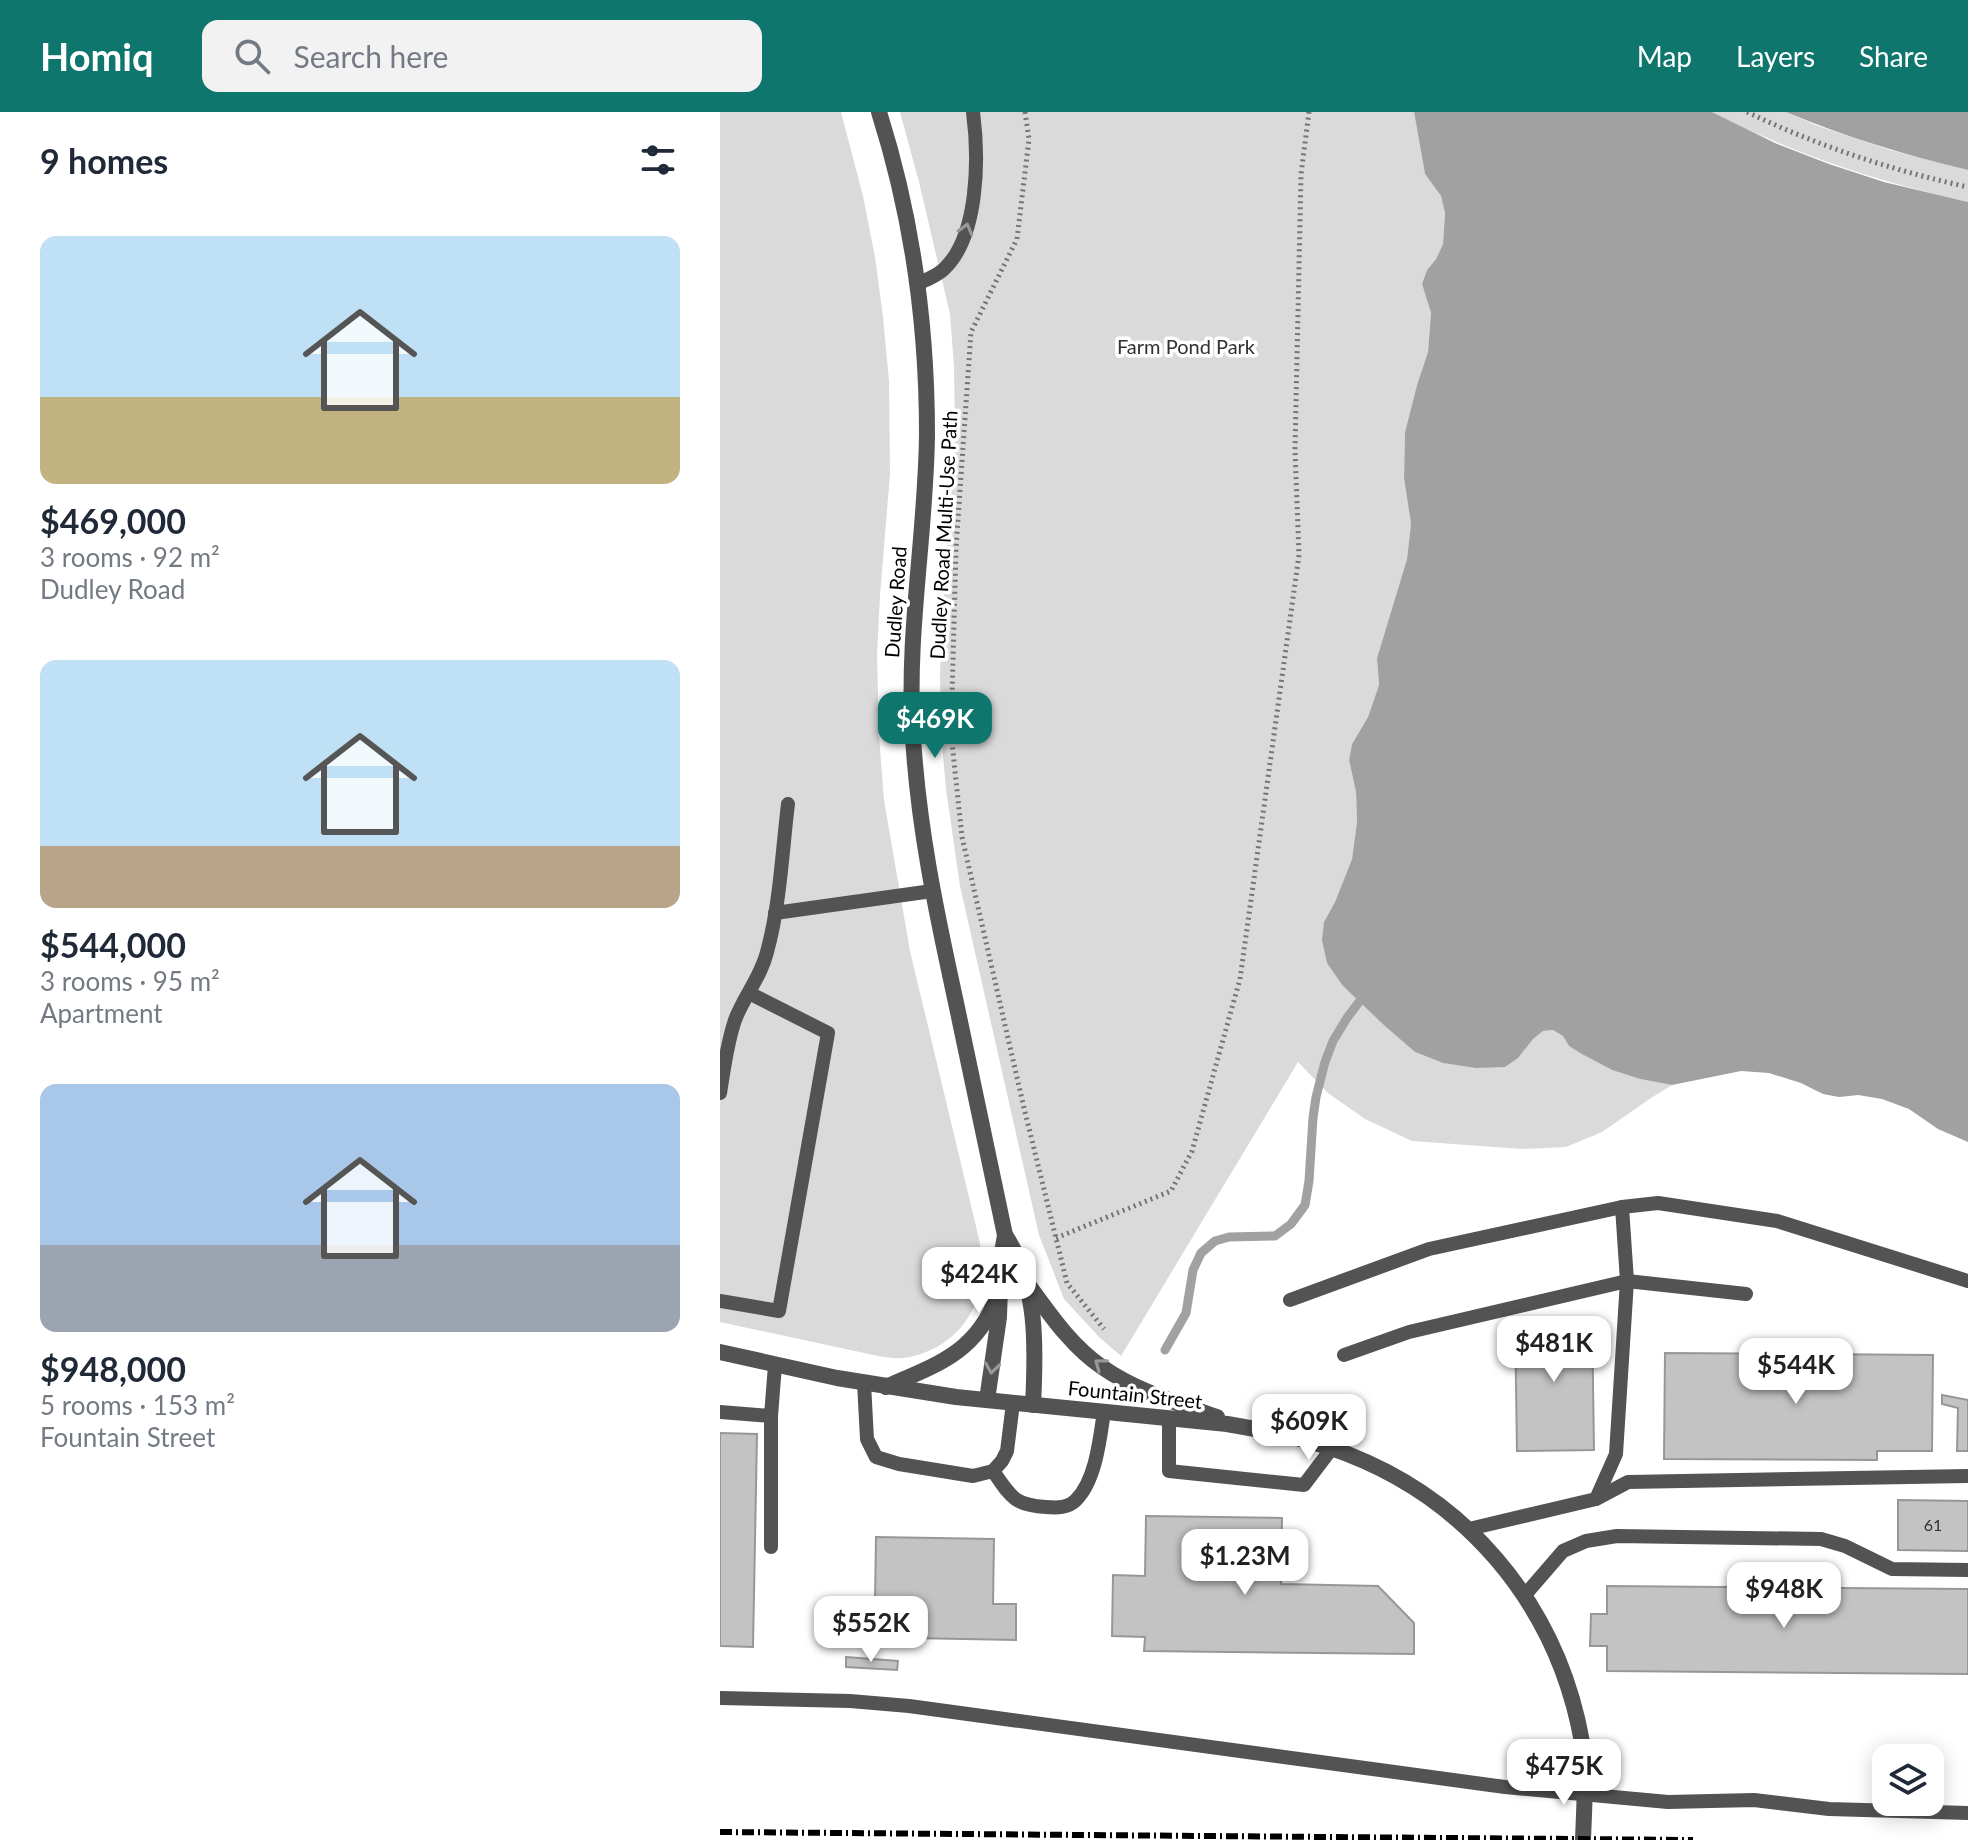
<!DOCTYPE html>
<meta charset="utf-8">
<style>
:root{--surface:#fff;--page:#f2f2f3;--text:#1f2937;--muted:#747a83;--accent:#0f766e}
body{margin:0;font-family:Lato,sans-serif;background:var(--page);color:var(--text);height:100vh;display:flex;flex-direction:column;font-size:30px;white-space:nowrap}
*{box-sizing:border-box;margin:0}
p{font-size:26px;color:var(--muted)}
.icon{flex:none;width:44px;height:44px;fill:none;stroke:currentColor;stroke-width:2;stroke-linecap:round;stroke-linejoin:round}
.map{position:relative;flex:1;overflow:hidden}
.drawer{display:flex;flex-direction:column;background:var(--surface);width:720px}
.drawer>*{flex:none}
.fabs{position:absolute;left:1152px;top:1632px;display:grid;gap:16px}
.fabs a{display:grid;place-items:center;width:72px;height:72px;border-radius:16px;background:var(--surface);box-shadow:0 4px 20px #0003;font-size:40px}
.price{position:absolute;translate:-50% -68px;padding:0 18px;border-radius:16px;background:#fff;color:#222;font-size:26px;line-height:52px;filter:drop-shadow(0 2px 4px #0008)}
.price::after{content:'';position:absolute;left:50%;top:48px;width:24px;height:18px;margin-left:-12px;background:inherit;clip-path:polygon(0 0,100% 0,50% 100%)}
.price.current{background:var(--accent);color:#fff}
ul{padding:0;list-style:none}
li{display:grid;align-content:center;gap:16px;height:424px;padding:0 40px}
li span{display:grid;place-items:center;height:248px;border-radius:16px;color:#555}
li>.icon{margin-inline-start:auto}
span .icon{width:144px;height:144px;fill:#fffc;stroke-width:1}
li b{font-size:34px}
h2{display:flex;justify-content:space-between;align-items:center;height:96px;padding:0 40px;font-size:34px}
header{display:flex;align-items:center;gap:48px;box-sizing:border-box;height:112px;padding:0 40px;background:var(--accent);color:#fff}
header strong{font-size:38px}
nav{display:flex;gap:44px;margin-inline-start:auto;font-size:28px}
.search{width:560px;height:72px;background:var(--page);display:flex;align-items:center;gap:20px;box-sizing:border-box;padding:0 28px;border-radius:16px;color:var(--muted);font-size:30px}
main{display:flex;flex:1;min-height:0}
.map>svg:first-child{display:block}
.green{fill:#dadada}
.water{fill:#a1a1a1}
.lines{fill:none;stroke-linecap:round;stroke-linejoin:round}
.stream{stroke:#a1a1a1;stroke-width:9}
.building{fill:#c3c3c3;stroke:#979797;stroke-width:2}
.path{stroke:#757575;stroke-width:5;stroke-dasharray:2 4;stroke-linecap:butt}
.service{stroke:#535353;stroke-width:14}
.tertiary{stroke:#535353;stroke-width:16}
.rail{stroke:#000;stroke-width:6;stroke-dasharray:12 4 2 4;stroke-linecap:butt}
.oneway{stroke:#989898}
.labels{text-anchor:middle;stroke-width:7;stroke-linejoin:round;paint-order:stroke}
.number-label{font-size:16px;fill:#313131}
.park-label{font-size:20px;fill:#313131;stroke:#fff}
.street-label{font-size:20px;fill:#000;stroke:#fff}
</style>
<header>
<strong>Homiq</strong>
<div class="search"><svg class="icon" aria-label="search" viewBox="0 0 24 24"><circle cx="10" cy="10" r="6"/><path d="M15 15l6 6"/></svg>Search here</div>
<nav><a>Map</a><a>Layers</a><a>Share</a></nav>
</header>
<main>
<section class="drawer">
<h2>9 homes<svg class="icon" aria-label="filters" viewBox="0 0 24 24"><path d="M4 7h16M4 17h16"/><circle cx="9" cy="7" r="2"/><circle cx="15" cy="17" r="2"/></svg></h2>
<ul>
<li><span style="background:linear-gradient(#bfe0f5 65%,#c2b280 0)"><svg class="icon" aria-label="home" viewBox="0 0 24 24"><path d="M3 11l9-7 9 7M6 9v11h12V9"/></svg></span><div><b>$469,000</b><p>3 rooms · 92 m²</p><p>Dudley Road</p></div></li>
<li><span style="background:linear-gradient(#bfe0f5 75%,#b9a48a 0)"><svg class="icon" aria-label="home" viewBox="0 0 24 24"><path d="M3 11l9-7 9 7M6 9v11h12V9"/></svg></span><div><b>$544,000</b><p>3 rooms · 95 m²</p><p>Apartment</p></div></li>
<li><span style="background:linear-gradient(#a9c7e8 65%,#9aa5b1 0)"><svg class="icon" aria-label="home" viewBox="0 0 24 24"><path d="M3 11l9-7 9 7M6 9v11h12V9"/></svg></span><div><b>$948,000</b><p>5 rooms · 153 m²</p><p>Fountain Street</p></div></li>
</ul>
</section>
<div class="map">
<svg width="1248" height="1728" viewBox="0 0 1248 1728">
<rect width="100%" height="100%" fill="#fff"/>
<g class="green">
<path d="M 0,0 L 121,0 L 143,84 L 155,145 L 163,205 L 169,269 L 170,362 L 160,483 L 157,543 L 159,624 L 164,688 L 190,839 L 260,1131 C 260,1147 262,1164 258,1181 C 251,1216 218,1242 183,1246 C 175,1247 165,1245 158,1244 L 0,1210 Z"/>
<path d="M 180,0 L 694,0 L 705,62 L 721,84 L 725,101 L 723,132 L 716,147 L 707,158 L 702,172 L 711,201 L 708,240 L 697,273 L 685,320 L 684,366 L 691,412 L 687,447 L 657,546 L 659,573 L 648,605 L 632,632 L 629,648 L 636,680 L 637,710 L 632,747 L 615,790 L 604,810 L 623,874 L 695,940 L 723,951 L 755,956 L 798,946 L 812,927 L 823,919 L 833,918 L 843,924 L 849,934 L 892,958 L 920,967 L 952,973 L 931,986 L 882,1020 L 846,1035 L 802,1037 L 692,1029 L 645,1007 L 608,981 L 578,950 L 401,1244 L 379,1225 L 344,1187 L 319,1123 L 240,774 L 226,677 L 221,621 L 220,563 L 222,508 L 235,323 L 234,255 L 230,202 L 199,70 Z"/>
<path d="M 992,0 L 1066,0 L 1098,14 L 1170,38 L 1248,58 L 1248,90 C 1156,69 1076,43 992,0 Z"/>
</g>
<g class="water">
<path d="M 694,0 L 992,0 L 1055,31 L 1109,52 L 1164,70 L 1248,90 L 1248,1030 L 1218,1017 L 1189,997 L 1162,987 L 1138,983 L 1119,985 L 1103,982 L 1081,971 L 1049,961 L 1021,959 L 952,973 L 920,967 L 892,958 L 862,942 L 849,934 L 843,924 L 833,918 L 823,919 L 813,927 L 798,946 L 785,955 L 755,956 L 723,951 L 695,940 L 665,914 L 623,874 L 607,851 L 602,828 L 604,810 L 615,790 L 632,747 L 637,710 L 636,680 L 629,648 L 632,632 L 648,605 L 659,573 L 657,546 L 687,447 L 691,412 L 684,366 L 685,320 L 697,273 L 708,240 L 711,201 L 702,172 L 707,158 L 716,147 L 723,132 L 725,101 L 721,84 L 705,62 Z"/>
<path d="M 1066,0 L 1248,0 L 1248,58 C 1186,43 1125,25 1066,0 Z"/>
</g>
<g class="lines">
<path class="stream" d="M 445,1238 L 466,1201 L 473,1158 L 481,1141 L 495,1129 L 509,1125 L 555,1124 L 571,1112 L 585,1093 L 589,1069 L 593,1006 L 596,985 L 605,950 L 613,929 L 627,906 L 639,890"/>
</g>
<g class="building">
<path d="M 872,1205 L 874,1338 L 797,1339 L 795,1206 Z"/>
<path d="M 945,1241 L 1213,1243 L 1212,1339 L 1157,1339 L 1157,1348 L 944,1347 Z"/>
<path d="M 1222,1283 L 1248,1288 L 1248,1339 L 1237,1339 L 1238,1296 L 1222,1292 Z"/>
<path d="M 0,1321 L 37,1322 L 33,1535 L 0,1534 Z"/>
<path d="M 1178,1388 L 1248,1389 L 1248,1439 L 1178,1438 Z"/>
<path d="M 426,1404 L 562,1406 L 561,1472 L 658,1474 L 694,1511 L 694,1542 L 424,1539 L 425,1525 L 392,1524 L 393,1463 L 425,1464 Z"/>
<path d="M 156,1425 L 274,1427 L 273,1492 L 296,1492 L 296,1528 L 136,1525 L 136,1489 L 155,1490 Z"/>
<path d="M 887,1474 L 1248,1477 L 1248,1562 L 887,1559 L 887,1534 L 870,1534 L 871,1502 L 887,1502 Z"/>
<path d="M 126,1545 L 178,1549 L 177,1558 L 126,1555 Z"/>
</g>
<g class="lines">
<g class="path">
<path d="M 305,0 L 309,27 L 297,127 L 251,220 L 236,436 L 231,621 L 242,725 L 304,996 L 347,1171 L 384,1217"/>
<path d="M 1027,0 C 1098,34 1171,58 1248,75"/>
<path d="M 336,1126 L 451,1079 L 472,1039 L 520,867 L 579,443 L 575,338 L 581,62 L 589,0"/>
</g>
<g class="service">
<path d="M 197,172 C 206,168 217,164 224,157 C 259,124 259,45 253,0"/>
<path d="M 55,801 L 212,779"/>
<path d="M 0,981 C 4,957 7,931 15,908 C 24,884 41,865 47,840 C 60,793 62,741 68,692"/>
<path d="M 902,1095 L 938,1091 L 1057,1109 L 1248,1169"/>
<path d="M 570,1188 L 709,1137 L 902,1095 L 907,1169 L 1026,1182"/>
<path d="M 0,1189 L 59,1199 L 108,921 L 29,881"/>
<path d="M 624,1243 L 689,1220 L 907,1169 L 896,1342 L 876,1387 L 749,1417"/>
<path d="M 144,1271 L 147,1327 L 156,1345 L 179,1352 L 253,1364 L 273,1359 L 282,1349 L 287,1339 L 293,1291"/>
<path d="M 0,1300 L 51,1304"/>
<path d="M 449,1306 L 449,1359 L 584,1373 L 612,1336"/>
<path d="M 273,1359 C 291,1385 294,1393 326,1395 C 337,1396 348,1396 356,1388 C 376,1368 380,1326 384,1299"/>
<path d="M 876,1387 L 908,1370 L 1248,1364"/>
<path d="M 51,1435 L 51,1304 L 55,1253"/>
<path d="M 805,1483 L 843,1439 L 866,1429 L 897,1424 L 1101,1427 L 1125,1434 L 1172,1457 L 1248,1458"/>
<path d="M 0,1586 L 130,1589 L 189,1594 L 785,1675 L 948,1690 L 1034,1688 L 1109,1697 L 1248,1701"/>
</g>
<g class="tertiary">
<path d="M 159,0 C 192,104 207,213 207,322 C 206,423 186,523 193,624 C 198,713 216,799 235,886 C 251,965 268,1044 285,1123 L 281,1146 L 279,1205 L 267,1288"/>
<path d="M 285,1123 C 318,1172 316,1235 313,1293"/>
<path d="M 307,1171 C 329,1201 351,1234 382,1255 C 416,1279 457,1291 497,1305"/>
<path d="M 0,1240 L 117,1266 L 236,1285 L 507,1312 C 542,1318 575,1324 608,1335 C 743,1380 837,1490 862,1630 C 867,1662 864,1696 863,1728"/>
<path d="M 166,1275 C 216,1253 256,1241 277,1185"/>
</g>
<path class="rail" d="M 0,1720 L 973,1728"/>
</g>
<defs><path id="oneway-chevron" d="M-2-3.5L2.5 0L-2 3.5" fill="none" stroke-width="1.6" stroke-linecap="round" stroke-linejoin="round" transform="scale(2)"/></defs>
<g class="oneway">
<use href="#oneway-chevron" transform="translate(246 117) rotate(-75)"/>
<use href="#oneway-chevron" transform="translate(380 1252) rotate(-143)"/>
<use href="#oneway-chevron" transform="translate(272 1256) rotate(98)"/>
</g>
<g class="labels">
<g class="number-label">
<text x="1213" y="1419">61</text>
</g>
<g class="park-label">
<text x="466" y="242">Farm Pond Park</text>
</g>
<g class="street-label">
<text transform="translate(224 423) rotate(-87)" y="7">Dudley Road Multi-Use Path</text>
<text transform="translate(176 490) rotate(-86)" y="7">Dudley Road</text>
<text transform="translate(415 1283) rotate(6)" y="7">Fountain Street</text>
</g>
</g>
</svg>
<div class="fabs">
<a><svg class="icon" aria-label="layers" viewBox="0 0 24 24"><path d="M12 4l9 5-9 5-9-5zM3 14l9 5 9-5"/></svg></a>
</div>
<b class="price current" style="left:215px;top:648px">$469K</b>
<b class="price" style="left:259px;top:1203px">$424K</b>
<b class="price" style="left:834px;top:1272px">$481K</b>
<b class="price" style="left:1076px;top:1294px">$544K</b>
<b class="price" style="left:589px;top:1350px">$609K</b>
<b class="price" style="left:525px;top:1485px">$1.23M</b>
<b class="price" style="left:1064px;top:1518px">$948K</b>
<b class="price" style="left:151px;top:1552px">$552K</b>
<b class="price" style="left:844px;top:1695px">$475K</b>
</div>
</main>
